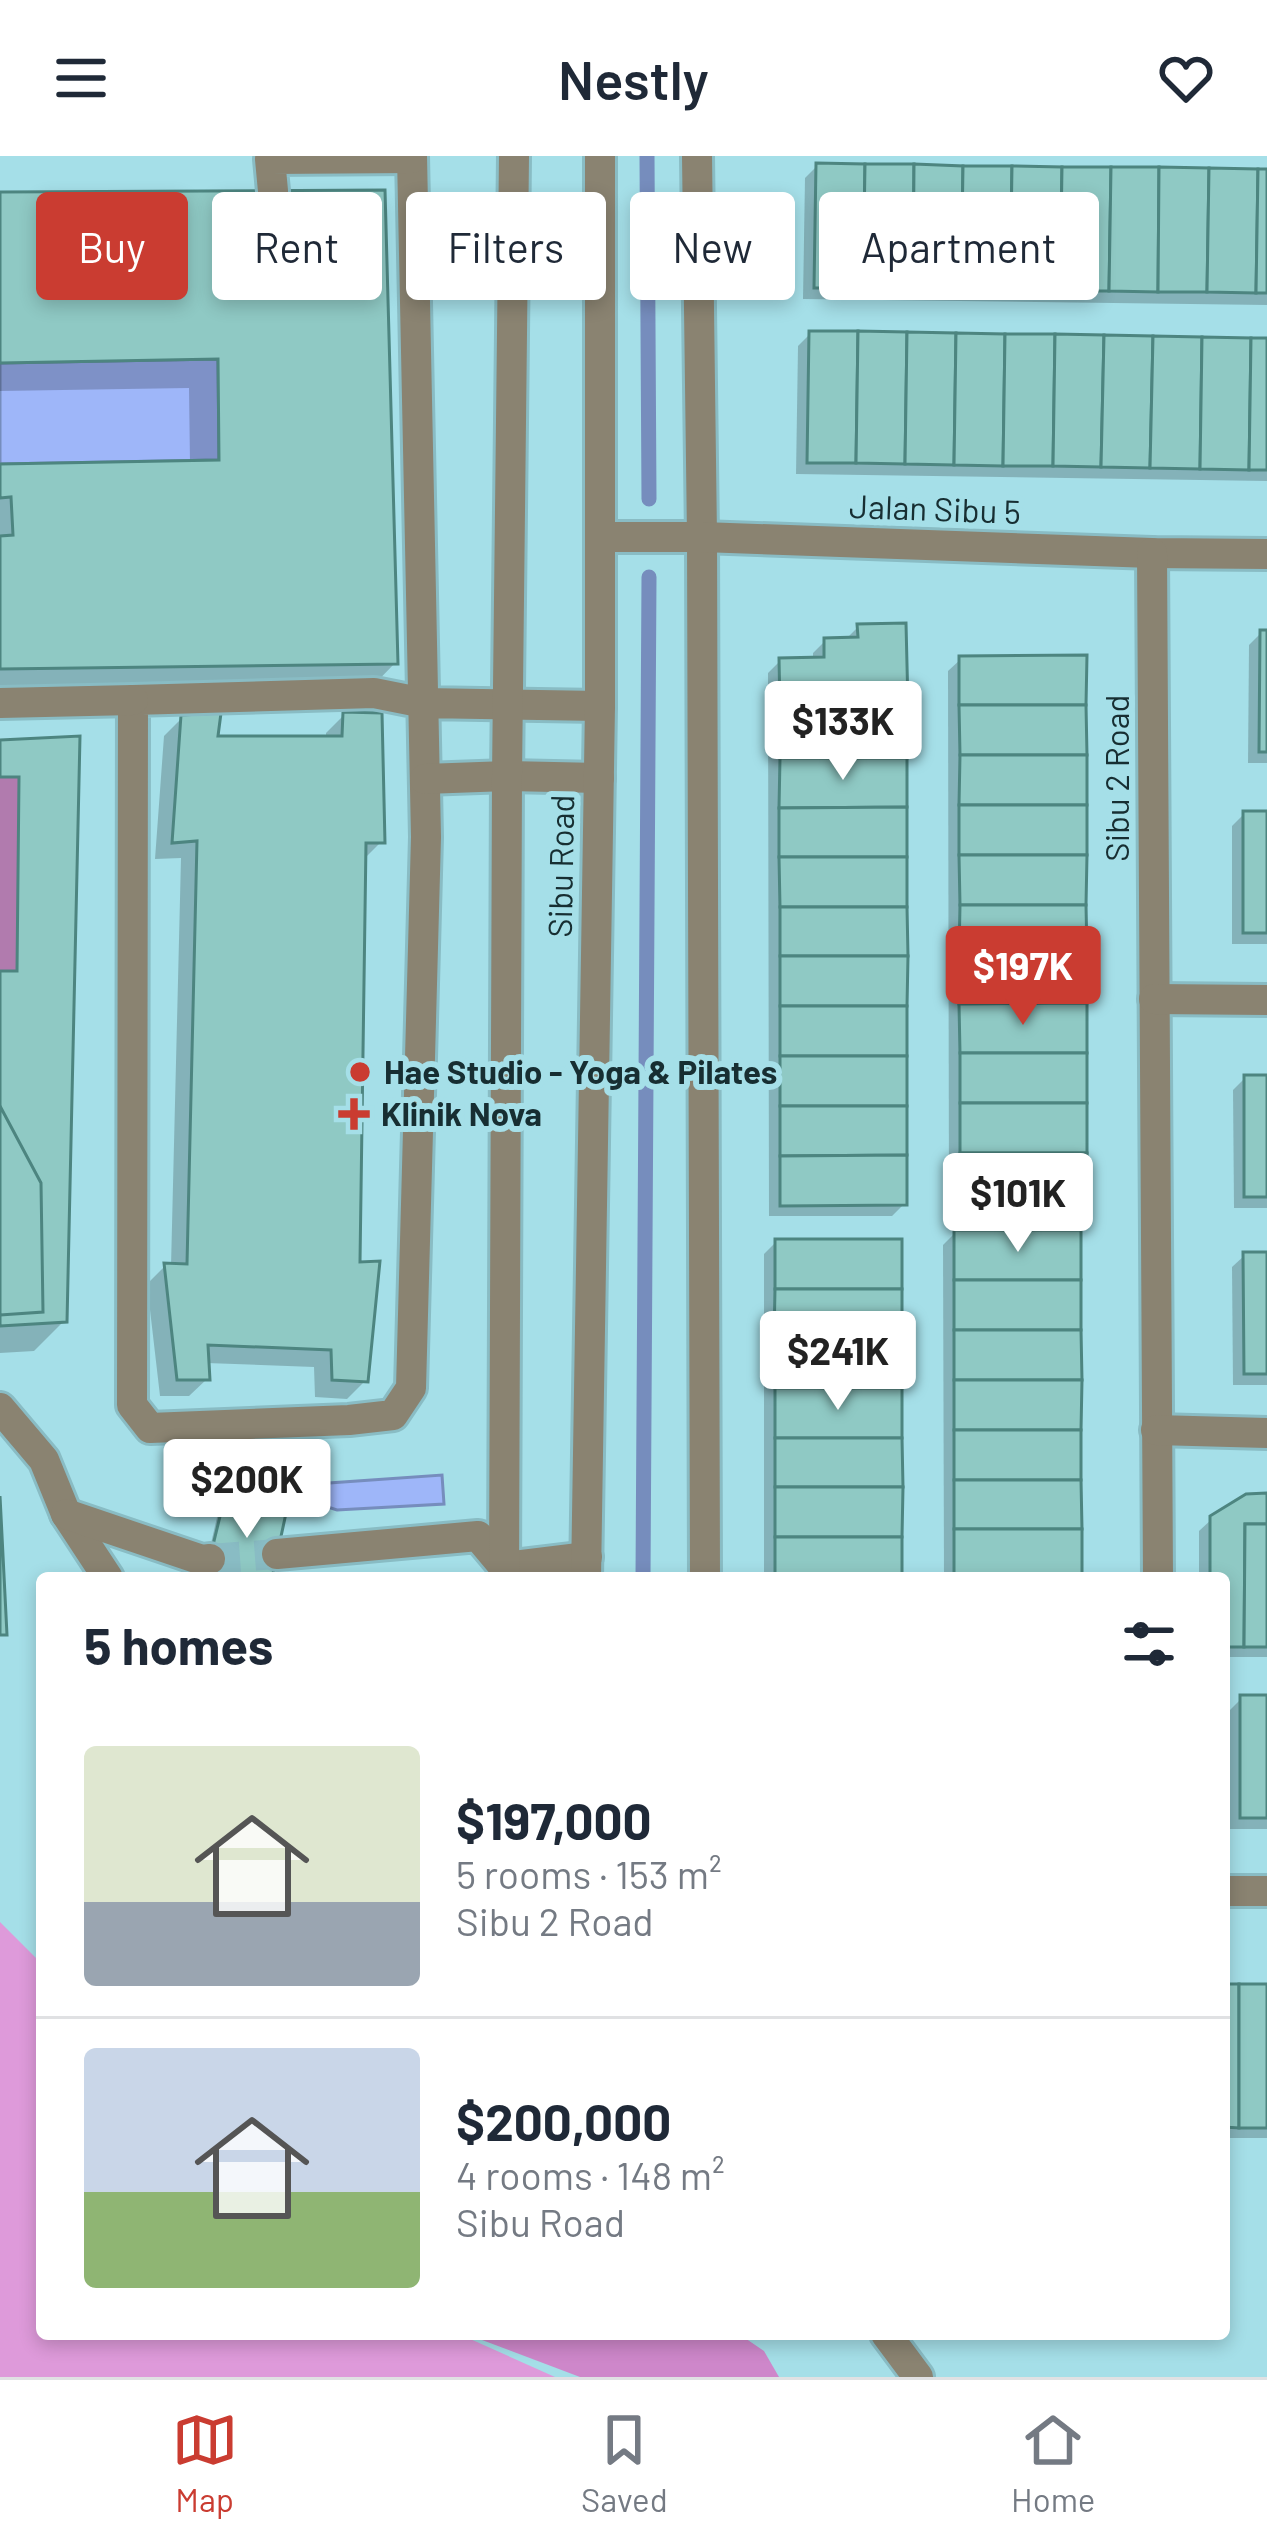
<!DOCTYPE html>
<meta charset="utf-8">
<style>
:root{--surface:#fff;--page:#f2f2f3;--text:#1f2937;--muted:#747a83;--line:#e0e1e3;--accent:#ca3c31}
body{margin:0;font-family:Barlow,sans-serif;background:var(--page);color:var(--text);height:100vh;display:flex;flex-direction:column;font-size:45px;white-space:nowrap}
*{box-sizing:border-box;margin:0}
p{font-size:39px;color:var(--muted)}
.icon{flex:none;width:66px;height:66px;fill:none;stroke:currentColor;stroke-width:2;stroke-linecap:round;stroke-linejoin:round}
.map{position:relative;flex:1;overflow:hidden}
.side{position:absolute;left:36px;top:1416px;width:1194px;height:768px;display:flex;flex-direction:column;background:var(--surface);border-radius:12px;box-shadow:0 6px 18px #0003}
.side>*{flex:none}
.banner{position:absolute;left:36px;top:36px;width:1197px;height:108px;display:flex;gap:24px}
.price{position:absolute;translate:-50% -102px;padding:0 27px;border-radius:12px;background:#fff;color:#222;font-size:39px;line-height:78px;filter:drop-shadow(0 3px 6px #0008)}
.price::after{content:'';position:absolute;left:50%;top:72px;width:36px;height:27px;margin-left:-18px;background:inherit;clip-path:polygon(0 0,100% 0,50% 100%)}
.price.active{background:var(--accent);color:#fff}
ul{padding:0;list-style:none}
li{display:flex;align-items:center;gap:36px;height:300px;padding:0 48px}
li+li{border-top:3px solid var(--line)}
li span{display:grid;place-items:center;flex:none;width:336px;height:240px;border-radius:12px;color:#555}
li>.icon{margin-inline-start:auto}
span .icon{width:144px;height:144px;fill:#fffc;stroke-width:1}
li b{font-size:51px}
h2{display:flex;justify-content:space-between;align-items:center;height:144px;padding:0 48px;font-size:51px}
.pill{padding:0 42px;border-radius:12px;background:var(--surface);box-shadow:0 6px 18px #0003;font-size:42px;line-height:108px}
.pill.active{background:var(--accent);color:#fff}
header{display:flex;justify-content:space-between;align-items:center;height:156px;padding:0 48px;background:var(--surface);font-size:54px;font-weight:600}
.tabs{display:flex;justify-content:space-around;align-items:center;height:168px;border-top:3px solid var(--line);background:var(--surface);font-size:33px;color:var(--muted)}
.tabs a{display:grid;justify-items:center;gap:6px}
.tabs .active{color:var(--accent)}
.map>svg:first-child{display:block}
.green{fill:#de9ada}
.forest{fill:#ce87ca}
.water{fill:#9eb6f9;stroke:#768dbd;stroke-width:3}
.shadow{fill:#0003}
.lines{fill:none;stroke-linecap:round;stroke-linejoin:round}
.stream{stroke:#768dbd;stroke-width:15}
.building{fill:#8fc9c4;stroke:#4d8580;stroke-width:3}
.minor-tunnel{stroke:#89bcc4;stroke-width:30;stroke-dasharray:30 15;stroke-linecap:butt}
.minor-casing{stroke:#89bcc4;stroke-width:36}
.minor{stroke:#8a8371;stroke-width:30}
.poi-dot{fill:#ca3c31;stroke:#a5dfe8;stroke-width:4.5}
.labels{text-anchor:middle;stroke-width:12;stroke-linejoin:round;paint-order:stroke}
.street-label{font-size:33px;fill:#172e32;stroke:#a5dfe8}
.poi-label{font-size:33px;font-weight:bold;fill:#172e32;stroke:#a5dfe8;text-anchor:start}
</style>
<header><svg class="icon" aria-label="menu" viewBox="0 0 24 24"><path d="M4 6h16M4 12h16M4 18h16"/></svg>Nestly<svg class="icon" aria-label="heart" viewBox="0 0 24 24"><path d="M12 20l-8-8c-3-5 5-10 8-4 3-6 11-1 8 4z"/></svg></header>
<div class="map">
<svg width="1267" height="2221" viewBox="0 0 1267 2221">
<rect width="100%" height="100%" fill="#a5dfe8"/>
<g class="green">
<path d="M 0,621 L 19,621 L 17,815 L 0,815 Z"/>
<path d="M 0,1766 L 42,1808 L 42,2178 L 459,2178 L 555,2221 L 0,2221 Z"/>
</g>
<path class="forest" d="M 466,2178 L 739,2178 L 764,2195 L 779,2221 L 580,2221 Z"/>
<g class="water">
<path d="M 218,203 L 219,304 L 0,308 L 0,207 Z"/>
<path d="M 442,1319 L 444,1348 L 337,1354 L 303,1343 L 301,1329 Z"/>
</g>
<g class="shadow">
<path d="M 817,10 L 1267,17 L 1267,149 L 803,143 L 805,22 Z"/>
<path d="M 382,37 L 395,507 L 366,537 L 0,541 L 0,311 L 190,308 L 189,232 L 0,235 L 0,39 Z"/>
<path d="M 810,178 L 1267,185 L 1267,325 L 796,318 L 798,190 Z"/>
<path d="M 858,471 L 904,1048 L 892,1060 L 769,1060 L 768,517 L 780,505 L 813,504 L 813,497 L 825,485 L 845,484 Z"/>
<path d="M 1261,477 L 1267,477 L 1267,607 L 1248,607 L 1249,489 Z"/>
<path d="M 961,503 L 1084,1045 L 1072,1057 L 949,1058 L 948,515 Z"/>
<path d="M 344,559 L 382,685 L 362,705 L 357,1109 L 365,1225 L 347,1243 L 315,1241 L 314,1211 L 206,1207 L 207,1223 L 189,1240 L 160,1240 L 147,1128 L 165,1110 L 171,1110 L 181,702 L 155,703 L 164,580 L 182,562 L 215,583 L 326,583 L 326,577 Z"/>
<path d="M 77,583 L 64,1165 L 34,1195 L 0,1197 L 0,587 Z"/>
<path d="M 1244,658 L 1267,658 L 1267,788 L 1232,788 L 1232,670 Z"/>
<path d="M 1245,922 L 1267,922 L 1267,1052 L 1234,1052 L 1233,934 Z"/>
<path d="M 955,1077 L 1079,1422 L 944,1422 L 943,1089 Z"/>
<path d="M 776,1086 L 899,1422 L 764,1422 L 764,1098 Z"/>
<path d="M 1245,1099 L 1267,1099 L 1267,1229 L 1233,1229 L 1232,1111 Z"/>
<path d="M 1267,1340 L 1267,1501 L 1224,1501 L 1224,1422 L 1199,1422 L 1199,1375 L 1212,1363 Z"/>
<path d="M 224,1351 L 269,1422 L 203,1422 L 218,1357 Z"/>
<path d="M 1242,1542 L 1267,1542 L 1267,1673 L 1229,1673 L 1230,1554 Z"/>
<rect x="1224" y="1831" width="43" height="151"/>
</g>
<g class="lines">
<g class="stream">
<path d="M 647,0 L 649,343"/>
<path d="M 643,1422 L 649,421"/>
</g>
</g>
<g class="building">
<path d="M 816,7 L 865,8 L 863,132 L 814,132 Z"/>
<path d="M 865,8 L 914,8 L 913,133 L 863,132 Z"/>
<path d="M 914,8 L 963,10 L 961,134 L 913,133 Z"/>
<path d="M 963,10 L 1012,10 L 1010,134 L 961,134 Z"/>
<path d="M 1012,10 L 1062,11 L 1060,135 L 1010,134 Z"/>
<path d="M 1062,11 L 1111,11 L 1109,135 L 1060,135 Z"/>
<path d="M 1111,11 L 1159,11 L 1158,136 L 1109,135 Z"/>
<path d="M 1159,11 L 1209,12 L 1207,136 L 1158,136 Z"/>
<path d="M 1209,12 L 1258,13 L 1256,137 L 1207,136 Z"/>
<path d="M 1258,13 L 1267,13 L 1267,137 L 1256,137 Z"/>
<path d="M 385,34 L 398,508 L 0,513 L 0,380 L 13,379 L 11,341 L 0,342 L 0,308 L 219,304 L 218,203 L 0,207 L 0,36 Z"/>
<path d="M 809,175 L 858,175 L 856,307 L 807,307 Z"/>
<path d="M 858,175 L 907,176 L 905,308 L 856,307 Z"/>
<path d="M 907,176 L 956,177 L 954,309 L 905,308 Z"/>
<path d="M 956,177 L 1005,178 L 1003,310 L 954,309 Z"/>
<path d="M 1005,178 L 1055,178 L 1053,310 L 1003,310 Z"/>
<path d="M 1055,178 L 1104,179 L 1101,311 L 1053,310 Z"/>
<path d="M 1104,179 L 1153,180 L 1150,312 L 1101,311 Z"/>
<path d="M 1153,180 L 1202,181 L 1200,313 L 1150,312 Z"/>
<path d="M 1202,181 L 1251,182 L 1249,314 L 1200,313 Z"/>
<path d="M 1251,182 L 1267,182 L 1267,314 L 1249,314 Z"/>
<path d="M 906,467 L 908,550 L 780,553 L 779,502 L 824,501 L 824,482 L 858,481 L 857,468 Z"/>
<path d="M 1260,474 L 1267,474 L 1267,596 L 1259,596 Z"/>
<path d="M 1087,499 L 1086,549 L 959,549 L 959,500 Z"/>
<path d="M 959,549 L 1086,549 L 1087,599 L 960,599 Z"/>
<path d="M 908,550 L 907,602 L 780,602 L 780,553 Z"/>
<path d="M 343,556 L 382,557 L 385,687 L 366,687 L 360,1106 L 380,1105 L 368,1226 L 332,1224 L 331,1194 L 208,1189 L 210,1224 L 177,1224 L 164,1107 L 187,1108 L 197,685 L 172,687 L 181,559 L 221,557 L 218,580 L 342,580 Z"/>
<path d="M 80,580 L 67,1166 L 0,1170 L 0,815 L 17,815 L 19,621 L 0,621 L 0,584 Z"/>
<path d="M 960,599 L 1087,599 L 1087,649 L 959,649 Z"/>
<path d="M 780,602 L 907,602 L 907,651 L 779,652 Z"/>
<rect x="959" y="649" width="128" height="50"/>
<path d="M 907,651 L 907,701 L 779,701 L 779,652 Z"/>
<rect x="1243" y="655" width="24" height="122"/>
<path d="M 959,699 L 1087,699 L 1086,749 L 960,749 Z"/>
<path d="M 779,701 L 907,701 L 907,751 L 780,751 Z"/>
<path d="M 960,749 L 1086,749 L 1087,798 L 959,798 Z"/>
<path d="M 780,751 L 907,751 L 908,800 L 780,800 Z"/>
<path d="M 959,798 L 1087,798 L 1087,847 L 959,848 Z"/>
<path d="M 780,800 L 908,800 L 907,850 L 780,850 Z"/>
<path d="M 1087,847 L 1087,897 L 960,897 L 959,848 Z"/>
<rect x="780" y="850" width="127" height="50"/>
<rect x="960" y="897" width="127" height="50"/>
<rect x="780" y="900" width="127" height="50"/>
<rect x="1244" y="919" width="23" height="122"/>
<rect x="960" y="947" width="127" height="50"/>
<path d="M 0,950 L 41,1027 L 43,1156 L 0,1159 Z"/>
<path d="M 780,950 L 907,950 L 907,999 L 780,1000 Z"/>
<path d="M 960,997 L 1087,997 L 1087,1047 L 959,1047 Z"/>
<path d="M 907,999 L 907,1049 L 780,1050 L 780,1000 Z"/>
<rect x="954" y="1074" width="127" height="50"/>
<rect x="775" y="1083" width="127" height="50"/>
<path d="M 1243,1096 L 1267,1096 L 1267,1218 L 1244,1218 Z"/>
<rect x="954" y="1124" width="127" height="50"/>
<path d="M 775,1133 L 902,1133 L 902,1183 L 774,1183 Z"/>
<path d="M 954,1174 L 1081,1174 L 1082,1224 L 954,1224 Z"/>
<path d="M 774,1183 L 902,1183 L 902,1232 L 775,1232 Z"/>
<path d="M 954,1224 L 1082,1224 L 1081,1274 L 954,1274 Z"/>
<rect x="775" y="1232" width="127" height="50"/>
<rect x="954" y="1274" width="127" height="50"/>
<path d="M 775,1282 L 902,1282 L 903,1331 L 775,1331 Z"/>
<path d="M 954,1324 L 1081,1324 L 1082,1373 L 954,1373 Z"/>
<path d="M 775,1331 L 903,1331 L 902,1381 L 775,1381 Z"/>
<path d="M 1267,1337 L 1267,1368 L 1245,1368 L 1244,1491 L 1224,1491 L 1224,1422 L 1210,1422 L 1210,1360 L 1246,1338 Z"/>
<path d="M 0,1340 L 7,1479 L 0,1479 Z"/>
<path d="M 223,1348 L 288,1348 L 272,1422 L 205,1422 Z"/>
<path d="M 1245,1368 L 1267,1368 L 1267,1491 L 1244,1491 Z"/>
<rect x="954" y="1373" width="128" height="49"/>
<rect x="775" y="1381" width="127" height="41"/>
<rect x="1240" y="1539" width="27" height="123"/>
<path d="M 1224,1828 L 1239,1828 L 1239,1972 L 1224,1971 Z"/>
<rect x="1239" y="1828" width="28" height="144"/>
</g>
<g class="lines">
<path class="minor-tunnel" d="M 210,1403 L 277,1398"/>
<g class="minor-casing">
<g id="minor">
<path d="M 412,0 L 426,681 L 411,1232 L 393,1259 L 349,1264 L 150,1272 L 132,1249 L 133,544 L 374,537 L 424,547 L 600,550"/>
<path d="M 697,0 L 702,381 L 705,1422"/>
<path d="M 273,35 L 270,3 L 412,2"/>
<path d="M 601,381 L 702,381 L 1152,397 L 1267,398"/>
<path d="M 1152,397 L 1158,1422"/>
<path d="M 0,547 L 133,544"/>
<path d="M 425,623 L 507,620 L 599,622"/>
<path d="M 1154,843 L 1267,844"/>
<path d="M 0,1252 L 44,1304 L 66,1358 L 108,1422"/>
<path d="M 1156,1274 L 1267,1277"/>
<path d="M 66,1358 L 202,1404 L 210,1403"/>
<path d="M 277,1398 L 478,1380 L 504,1411"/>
<path d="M 504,1411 L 587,1401"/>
<path d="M 504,1422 L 507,620 L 514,0"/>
<path d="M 586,1422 L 600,550 L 600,0"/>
<path d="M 1224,1735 L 1267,1735"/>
<path d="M 886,2178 L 918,2221"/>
</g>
</g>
<use href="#minor" class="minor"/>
</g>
<g class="poi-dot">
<circle cx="360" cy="916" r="12"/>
<path d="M348 940h12v12h12v12h-12v12h-12v-12h-12v-12h12z"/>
</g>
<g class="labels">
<g class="street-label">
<text transform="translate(935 353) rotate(2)" y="12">Jalan Sibu 5</text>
<text transform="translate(1117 622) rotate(-90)" y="12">Sibu 2 Road</text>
<text transform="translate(561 710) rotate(-89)" y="12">Sibu Road</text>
</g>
<g class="poi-label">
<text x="384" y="928">Hae Studio - Yoga &amp; Pilates</text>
<text x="381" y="970">Klinik Nova</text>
</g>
</g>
</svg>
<b class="price" style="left:843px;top:627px">$133K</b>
<b class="price active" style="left:1023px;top:872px">$197K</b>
<b class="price" style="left:1018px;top:1099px">$101K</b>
<b class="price" style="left:838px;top:1257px">$241K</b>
<b class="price" style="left:247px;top:1385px">$200K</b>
<div class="banner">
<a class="pill active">Buy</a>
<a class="pill">Rent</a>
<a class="pill">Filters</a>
<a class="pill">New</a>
<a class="pill">Apartment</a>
</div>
<section class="side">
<h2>5 homes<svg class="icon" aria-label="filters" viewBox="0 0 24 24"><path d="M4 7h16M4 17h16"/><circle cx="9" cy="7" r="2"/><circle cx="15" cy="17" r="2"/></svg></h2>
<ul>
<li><span style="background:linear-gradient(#dfe7d0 65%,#9aa5b1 0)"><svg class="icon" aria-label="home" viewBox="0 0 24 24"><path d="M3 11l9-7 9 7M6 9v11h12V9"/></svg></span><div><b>$197,000</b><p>5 rooms · 153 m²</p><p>Sibu 2 Road</p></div></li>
<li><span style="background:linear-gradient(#c9d6e8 60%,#8fb573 0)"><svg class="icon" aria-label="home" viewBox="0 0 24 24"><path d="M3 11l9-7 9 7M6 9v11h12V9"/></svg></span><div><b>$200,000</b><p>4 rooms · 148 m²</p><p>Sibu Road</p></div></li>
</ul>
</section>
</div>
<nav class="tabs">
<a class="active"><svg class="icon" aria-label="map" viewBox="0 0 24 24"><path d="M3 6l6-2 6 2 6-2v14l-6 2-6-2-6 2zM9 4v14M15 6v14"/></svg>Map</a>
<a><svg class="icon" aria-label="saved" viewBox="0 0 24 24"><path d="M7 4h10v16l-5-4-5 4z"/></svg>Saved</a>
<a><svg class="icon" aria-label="home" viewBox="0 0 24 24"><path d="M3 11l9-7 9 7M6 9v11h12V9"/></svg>Home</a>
</nav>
